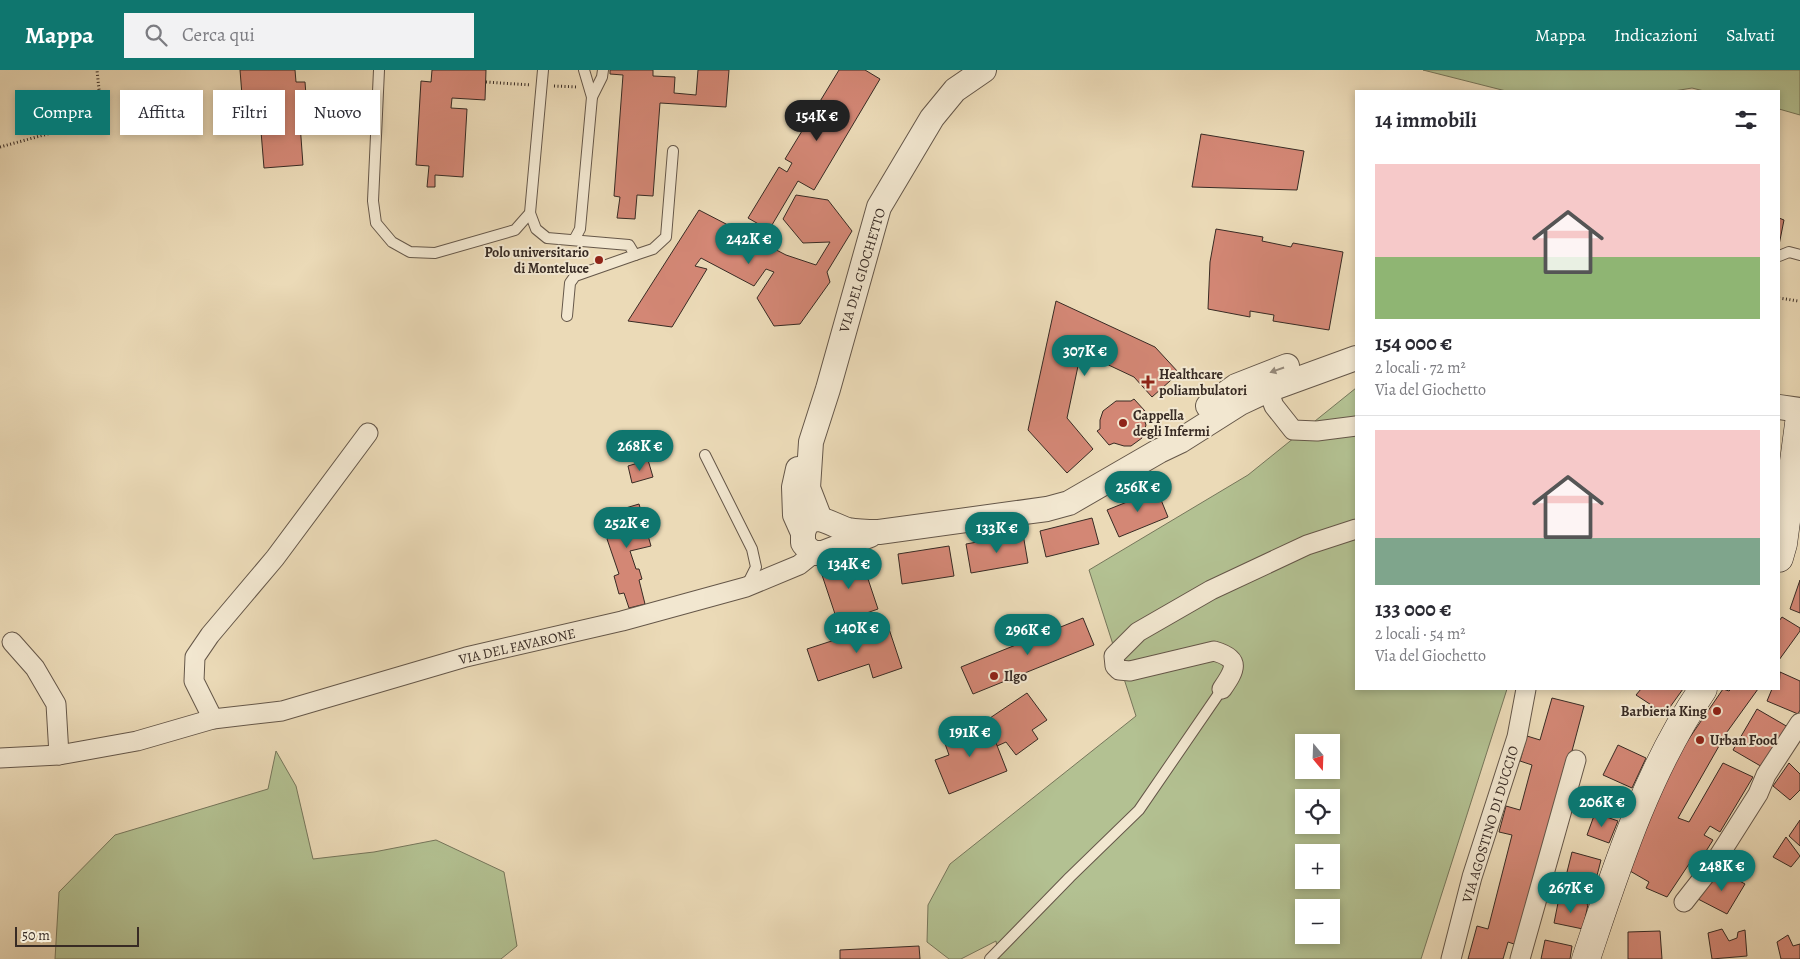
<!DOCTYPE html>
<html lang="it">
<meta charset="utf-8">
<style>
:root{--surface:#fff;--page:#f2f2f3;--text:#2b2b33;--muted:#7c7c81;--line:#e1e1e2;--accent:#0f766e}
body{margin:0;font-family:Alegreya,serif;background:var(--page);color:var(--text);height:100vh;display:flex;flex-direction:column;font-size:19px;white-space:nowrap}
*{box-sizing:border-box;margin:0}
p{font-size:16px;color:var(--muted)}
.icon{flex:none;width:28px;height:28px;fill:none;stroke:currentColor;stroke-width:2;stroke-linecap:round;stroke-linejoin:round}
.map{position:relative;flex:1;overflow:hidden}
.drawer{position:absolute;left:1355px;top:20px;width:425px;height:600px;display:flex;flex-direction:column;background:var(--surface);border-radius:0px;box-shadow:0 2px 8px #0003}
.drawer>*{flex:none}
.top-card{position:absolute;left:15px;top:20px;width:475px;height:45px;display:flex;gap:10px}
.needle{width:32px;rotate:161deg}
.buttons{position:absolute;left:1295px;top:664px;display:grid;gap:10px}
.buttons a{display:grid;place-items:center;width:45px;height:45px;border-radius:0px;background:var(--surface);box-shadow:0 2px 8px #0003;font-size:25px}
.scale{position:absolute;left:15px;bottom:12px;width:124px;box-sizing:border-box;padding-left:5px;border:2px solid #382b24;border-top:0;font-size:14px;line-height:18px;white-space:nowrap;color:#382b24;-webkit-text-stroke:4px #f2e7d0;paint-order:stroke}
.price{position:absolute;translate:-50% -42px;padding:0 11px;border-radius:18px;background:var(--accent);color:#fff;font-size:16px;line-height:32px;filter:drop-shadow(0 1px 2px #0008)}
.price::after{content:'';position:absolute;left:50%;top:30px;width:15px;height:11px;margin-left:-8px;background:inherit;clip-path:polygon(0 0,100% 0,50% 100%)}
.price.current{background:#222;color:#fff}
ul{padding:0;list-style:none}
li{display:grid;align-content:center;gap:10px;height:265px;padding:0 20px}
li+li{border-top:1px solid var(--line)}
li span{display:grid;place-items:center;height:155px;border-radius:0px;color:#555}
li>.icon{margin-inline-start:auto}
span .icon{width:90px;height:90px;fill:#fffc;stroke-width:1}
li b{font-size:21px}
h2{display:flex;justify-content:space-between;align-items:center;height:60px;padding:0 20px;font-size:21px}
.chip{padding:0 18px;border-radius:0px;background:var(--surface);box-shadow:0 2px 8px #0003;font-size:18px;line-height:45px}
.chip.current{background:var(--accent);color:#fff}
header{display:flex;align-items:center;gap:30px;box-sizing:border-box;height:70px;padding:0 25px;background:var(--accent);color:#fff}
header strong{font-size:24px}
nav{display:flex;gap:28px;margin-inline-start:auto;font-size:18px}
.search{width:350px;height:45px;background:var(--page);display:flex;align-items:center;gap:12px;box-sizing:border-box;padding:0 18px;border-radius:0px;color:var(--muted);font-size:19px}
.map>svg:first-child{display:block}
.green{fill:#b3c192;stroke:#76765b;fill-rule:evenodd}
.building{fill:#d38775;stroke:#382b24}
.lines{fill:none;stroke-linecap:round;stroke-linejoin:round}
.service-casing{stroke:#655749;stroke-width:12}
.minor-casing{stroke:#655749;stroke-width:21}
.tertiary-casing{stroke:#655749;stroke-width:26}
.secondary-casing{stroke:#382b24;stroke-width:29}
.path{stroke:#382b24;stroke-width:3;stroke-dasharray:1 2.5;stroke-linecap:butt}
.service{stroke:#f2e7d0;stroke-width:10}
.minor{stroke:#f2e7d0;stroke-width:19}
.tertiary{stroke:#f2e7d0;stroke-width:24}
.secondary{stroke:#f2e7d0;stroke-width:28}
.oneway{fill:#95897a}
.poi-dot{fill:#8f2418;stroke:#f2e7d0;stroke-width:2}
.labels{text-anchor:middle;stroke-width:4;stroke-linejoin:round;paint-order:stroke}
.poi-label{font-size:14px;font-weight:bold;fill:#382b24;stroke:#f2e7d0;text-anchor:start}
.street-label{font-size:14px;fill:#382b24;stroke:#f2e7d0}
</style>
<header>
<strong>Mappa</strong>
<div class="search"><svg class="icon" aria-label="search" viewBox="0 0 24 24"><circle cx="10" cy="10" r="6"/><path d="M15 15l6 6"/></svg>Cerca qui</div>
<nav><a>Mappa</a><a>Indicazioni</a><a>Salvati</a></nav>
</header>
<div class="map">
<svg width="1800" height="889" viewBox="0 0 1800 889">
<rect width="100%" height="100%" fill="#ebdab7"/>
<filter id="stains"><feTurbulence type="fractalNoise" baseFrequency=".004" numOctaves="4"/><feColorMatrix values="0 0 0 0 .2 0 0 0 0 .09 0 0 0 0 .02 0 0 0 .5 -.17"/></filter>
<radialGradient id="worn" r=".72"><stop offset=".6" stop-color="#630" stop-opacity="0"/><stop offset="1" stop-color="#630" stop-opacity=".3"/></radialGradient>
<g class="green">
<path d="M 1423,0 L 1800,0 L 1800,45 L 1779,39 L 1779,21 L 1704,21 L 1692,18 L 1674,21 L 1506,21 Z"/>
<path d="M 1356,318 L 1356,619 L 1507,619 L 1421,889 L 999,889 L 996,871 L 961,889 L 949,889 L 927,872 L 928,835 L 950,794 L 1136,646 L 1089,500 L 1248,405 ZM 1304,672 L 1331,672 L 1331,700 L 1304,700 ZM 1304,728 L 1331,728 L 1331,755 L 1304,755 ZM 1304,782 L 1331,782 L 1331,810 L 1304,810 ZM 1304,838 L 1331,838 L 1331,865 L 1304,865 Z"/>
<path d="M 276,681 L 296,716 L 313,789 L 374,782 L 436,770 L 504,802 L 517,876 L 501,889 L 55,889 L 59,822 L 115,765 L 268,719 Z"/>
</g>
<g class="building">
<path d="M 240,0 L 295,0 L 296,12 L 305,12 L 306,25 L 298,26 L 303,95 L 264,98 L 260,49 L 244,50 Z"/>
<path d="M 432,0 L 486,0 L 485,30 L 452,28 L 451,38 L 467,39 L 463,107 L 435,105 L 435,117 L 427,117 L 429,96 L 416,95 L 421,11 L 431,12 Z"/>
<path d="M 610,0 L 653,0 L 653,6 L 675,7 L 674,23 L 696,25 L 698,0 L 729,0 L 726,37 L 660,33 L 653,126 L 637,125 L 635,149 L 617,148 L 620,127 L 614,126 L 623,5 L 610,4 Z"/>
<path d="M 839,0 L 865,0 L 880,9 L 814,120 L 798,111 L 769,160 L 748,148 L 779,97 L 787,102 L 792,93 L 785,89 Z"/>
<path d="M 1201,64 L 1304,81 L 1297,120 L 1192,117 Z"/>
<path d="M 796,125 L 828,130 L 852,161 L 827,202 L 830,212 L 800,254 L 774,256 L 757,228 L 774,202 L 766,199 L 754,216 L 701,188 L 695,196 L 707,199 L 672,257 L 628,251 L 699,140 L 786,185 L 816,195 L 830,172 L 803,173 L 783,149 Z"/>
<path d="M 1779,148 L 1784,150 L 1779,175 Z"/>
<path d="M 1216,159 L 1263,167 L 1262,171 L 1291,177 L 1293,173 L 1343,182 L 1329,260 L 1273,251 L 1274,245 L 1250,241 L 1250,247 L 1208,239 L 1210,192 Z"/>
<path d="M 1056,231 L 1155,277 L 1179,303 L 1152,327 L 1134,307 L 1081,282 L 1067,348 L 1093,379 L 1067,403 L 1028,360 Z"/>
<path d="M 1134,329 L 1145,341 L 1143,346 L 1146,355 L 1142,368 L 1131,376 L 1124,376 L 1114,373 L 1109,375 L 1097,361 L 1100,359 L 1100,350 L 1103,341 L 1116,331 L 1131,331 Z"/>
<path d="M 648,390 L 653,407 L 632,413 L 628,396 Z"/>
<path d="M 1157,420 L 1168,447 L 1119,467 L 1107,440 Z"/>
<path d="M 639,434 L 651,476 L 630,481 L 636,499 L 639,499 L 642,509 L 639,510 L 645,534 L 629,538 L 624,523 L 619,524 L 614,506 L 619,504 L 607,469 L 608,468 L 607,465 L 603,466 L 598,449 L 610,445 L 609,443 Z"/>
<path d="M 1092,448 L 1099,474 L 1046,487 L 1040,461 Z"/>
<path d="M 1023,464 L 1028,493 L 971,503 L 966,474 Z"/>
<path d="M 949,476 L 954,506 L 902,514 L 898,484 Z"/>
<path d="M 861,488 L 878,539 L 838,553 L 821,502 Z"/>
<path d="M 1800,510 L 1800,543 L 1790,539 Z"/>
<path d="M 1782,547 L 1800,558 L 1800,561 L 1779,590 L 1779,551 Z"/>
<path d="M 1083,548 L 1094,575 L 973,624 L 961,597 Z"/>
<path d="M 887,553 L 902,598 L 873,608 L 869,594 L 818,611 L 807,579 Z"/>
<path d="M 1780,602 L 1800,611 L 1800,640 L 1798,644 L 1767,631 L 1772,619 L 1779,619 Z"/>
<path d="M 1641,619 L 1683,619 L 1665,644 L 1636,625 Z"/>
<path d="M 1723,619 L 1729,621 L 1731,619 L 1758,619 L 1727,662 L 1678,748 L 1689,752 L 1723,693 L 1753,707 L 1720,762 L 1710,756 L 1704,765 L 1713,770 L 1696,797 L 1689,794 L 1667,827 L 1646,818 L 1649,812 L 1630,801 L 1647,755 L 1675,689 Z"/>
<path d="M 1027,623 L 1047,650 L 1032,660 L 1038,669 L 1016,685 L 1006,672 L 997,676 L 987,650 Z"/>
<path d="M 1552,628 L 1584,636 L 1520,876 L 1508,872 L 1503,889 L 1468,889 L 1477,856 L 1488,859 L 1512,765 L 1499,762 L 1506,736 L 1520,740 L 1532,695 L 1520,691 L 1527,666 L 1540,670 Z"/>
<path d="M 1757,639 L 1788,657 L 1764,698 L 1733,680 Z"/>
<path d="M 987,650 L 1007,701 L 949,724 L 935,690 L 949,685 L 943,668 Z"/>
<path d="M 1618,675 L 1646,688 L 1632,718 L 1603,705 Z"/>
<path d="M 1789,693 L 1800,704 L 1800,720 L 1790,730 L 1773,716 Z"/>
<path d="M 1595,743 L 1618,751 L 1609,773 L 1587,765 Z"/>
<path d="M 1800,750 L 1800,776 L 1789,766 Z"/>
<path d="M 1786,767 L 1800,786 L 1791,797 L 1773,787 Z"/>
<path d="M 1572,782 L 1601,790 L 1593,821 L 1564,814 Z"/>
<path d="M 1718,799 L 1745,814 L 1727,844 L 1698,829 Z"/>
<path d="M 1559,828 L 1588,834 L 1583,859 L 1554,853 Z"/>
<path d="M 1722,859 L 1729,871 L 1737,868 L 1738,862 L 1745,860 L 1747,886 L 1712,889 L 1708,863 Z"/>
<path d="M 1660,861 L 1662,889 L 1628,889 L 1628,862 Z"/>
<path d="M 1788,865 L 1793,876 L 1800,874 L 1800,889 L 1781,889 L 1777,872 Z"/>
<path d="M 1545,870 L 1572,876 L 1570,889 L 1541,889 Z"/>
<path d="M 919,876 L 920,889 L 840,889 L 840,880 Z"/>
</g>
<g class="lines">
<g class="service-casing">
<g id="service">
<path d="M 379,0 L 373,131 L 376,153 L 392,172 L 410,182 L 435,183 L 515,160 L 530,143 L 543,0"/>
<path d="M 584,0 L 592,27"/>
<path d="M 530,143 L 536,159 L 547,168 L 629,175 L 635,185 L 575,206 L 570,213 L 567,246"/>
<path d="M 574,170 L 580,159 L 592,27 L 602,7 L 603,0"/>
<path d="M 635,185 L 653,179 L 666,167 L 673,81"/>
<path d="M 1779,186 L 1789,182 L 1800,185"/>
<path d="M 705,385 L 752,479 L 756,497 L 747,515"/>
<path d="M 990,889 L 1070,807 L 1139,740 L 1222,619"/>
</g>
</g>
<g class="minor-casing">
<g id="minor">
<path d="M 1268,320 L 1274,336 L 1293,360 L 1317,361 L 1356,356"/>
<path d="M 12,572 L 35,598 L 56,634 L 59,685"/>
<path d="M 1222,619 C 1235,600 1242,589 1214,581 L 1130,601 L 1119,600 L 1115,596 L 1114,586 L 1138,562 L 1211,520 L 1307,475 L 1356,459"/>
<path d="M 213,649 L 194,611 L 195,587 L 210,565 L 275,488 L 368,363"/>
<path d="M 0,688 L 59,685 L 137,671 L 213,649 L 282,641 L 466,587 L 622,551 L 746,517 L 799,495 L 814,483"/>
<path d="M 1684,832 L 1713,795 L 1758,724 L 1766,705 L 1800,653"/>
<path d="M 1451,889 L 1472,807 L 1517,667 L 1526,619"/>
<path d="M 1520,889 L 1576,690"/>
</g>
</g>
<g class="tertiary-casing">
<g id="tertiary">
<path d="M 1208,336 L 1236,316 L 1287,296"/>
<path d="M 1779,337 L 1800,340"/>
<path d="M 798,399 L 794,417 L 795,445 L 803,463 L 803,473 L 808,479 L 814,483 L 823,483 L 870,465"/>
<path d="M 820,449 L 808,418 L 811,372 L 828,319 L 879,137 L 932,48 L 955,20 L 984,0"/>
<path d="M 803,463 C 810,436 832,456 848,460 C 858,462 868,462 879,462 L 1047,439 L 1069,433 L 1159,381 L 1180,371 L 1240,333 L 1268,320 L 1356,288"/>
</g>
</g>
<g class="secondary-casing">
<g id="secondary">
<path d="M 1779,488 L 1783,474 L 1800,346"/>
<path d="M 1586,889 C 1617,796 1647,701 1703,619"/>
</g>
</g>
<g class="path">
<path d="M 486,12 L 531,15"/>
<path d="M 554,16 L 578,17"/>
<path d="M 0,77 L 62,60 L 90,56 L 98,49 L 101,39 L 97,0"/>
<path d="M 1779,228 L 1798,231"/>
</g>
<use href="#service" class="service"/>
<use href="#minor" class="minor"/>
<use href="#tertiary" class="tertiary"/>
<use href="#secondary" class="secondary"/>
</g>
<defs><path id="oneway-solid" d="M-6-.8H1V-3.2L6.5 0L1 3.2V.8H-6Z" transform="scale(1.25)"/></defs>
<use class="oneway" href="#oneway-solid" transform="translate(1277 300) rotate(161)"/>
<g class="poi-dot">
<circle cx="599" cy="190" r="5"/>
<path d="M1145.5 304.5h5v5h5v5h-5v5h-5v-5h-5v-5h5z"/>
<circle cx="1123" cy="353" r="5"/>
<circle cx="994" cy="606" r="5"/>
<circle cx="1717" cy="641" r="5"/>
<circle cx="1700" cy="670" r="5"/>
</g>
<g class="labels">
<g class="poi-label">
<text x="589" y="187" text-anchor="end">Polo universitario<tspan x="589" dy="16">di Monteluce</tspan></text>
<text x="1159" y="309">Healthcare<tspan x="1159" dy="16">poliambulatori</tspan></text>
<text x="1133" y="350">Cappella<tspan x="1133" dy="16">degli Infermi</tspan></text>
<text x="1004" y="611">Ilgo</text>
<text x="1707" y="646" text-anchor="end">Barbieria King</text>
<text x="1710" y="675">Urban Food</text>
</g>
<g class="street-label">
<text transform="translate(862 200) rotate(-73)" y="5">VIA DEL GIOCHETTO</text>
<text transform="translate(517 576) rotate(-13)" y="5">VIA DEL FAVARONE</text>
<text transform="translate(1490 754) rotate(-73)" y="5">VIA AGOSTINO DI DUCCIO</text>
</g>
</g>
<rect width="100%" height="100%" filter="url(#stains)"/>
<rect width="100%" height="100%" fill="url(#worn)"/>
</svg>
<div class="buttons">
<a><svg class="needle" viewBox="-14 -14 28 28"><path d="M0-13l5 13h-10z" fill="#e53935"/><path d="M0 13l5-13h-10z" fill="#7c7c81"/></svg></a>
<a><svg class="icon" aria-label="locate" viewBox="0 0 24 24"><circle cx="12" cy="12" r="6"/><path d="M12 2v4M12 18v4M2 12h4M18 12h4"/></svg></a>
<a>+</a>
<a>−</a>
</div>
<div class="scale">50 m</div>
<b class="price current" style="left:817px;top:72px">154K €</b>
<b class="price" style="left:749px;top:195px">242K €</b>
<b class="price" style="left:1085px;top:307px">307K €</b>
<b class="price" style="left:640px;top:402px">268K €</b>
<b class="price" style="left:1138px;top:443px">256K €</b>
<b class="price" style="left:627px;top:479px">252K €</b>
<b class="price" style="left:997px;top:484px">133K €</b>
<b class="price" style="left:849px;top:520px">134K €</b>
<b class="price" style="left:857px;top:584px">140K €</b>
<b class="price" style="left:1028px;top:586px">296K €</b>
<b class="price" style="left:970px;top:688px">191K €</b>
<b class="price" style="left:1602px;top:758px">206K €</b>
<b class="price" style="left:1722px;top:822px">248K €</b>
<b class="price" style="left:1571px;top:844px">267K €</b>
<div class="top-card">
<a class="chip current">Compra</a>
<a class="chip">Affitta</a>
<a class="chip">Filtri</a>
<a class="chip">Nuovo</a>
</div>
<section class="drawer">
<h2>14 immobili<svg class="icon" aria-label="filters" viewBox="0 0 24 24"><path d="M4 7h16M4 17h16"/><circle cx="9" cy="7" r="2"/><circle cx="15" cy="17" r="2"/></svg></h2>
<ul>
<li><span style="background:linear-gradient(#f6c9c9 60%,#8fb573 0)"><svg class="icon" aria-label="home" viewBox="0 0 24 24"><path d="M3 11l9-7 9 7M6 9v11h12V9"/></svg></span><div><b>154 000 €</b><p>2 locali · 72 m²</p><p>Via del Giochetto</p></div></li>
<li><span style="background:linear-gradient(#f6c9c9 70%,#7fa58c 0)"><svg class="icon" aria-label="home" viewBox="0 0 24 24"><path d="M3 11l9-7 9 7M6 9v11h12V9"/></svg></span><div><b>133 000 €</b><p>2 locali · 54 m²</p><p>Via del Giochetto</p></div></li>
</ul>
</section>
</div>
